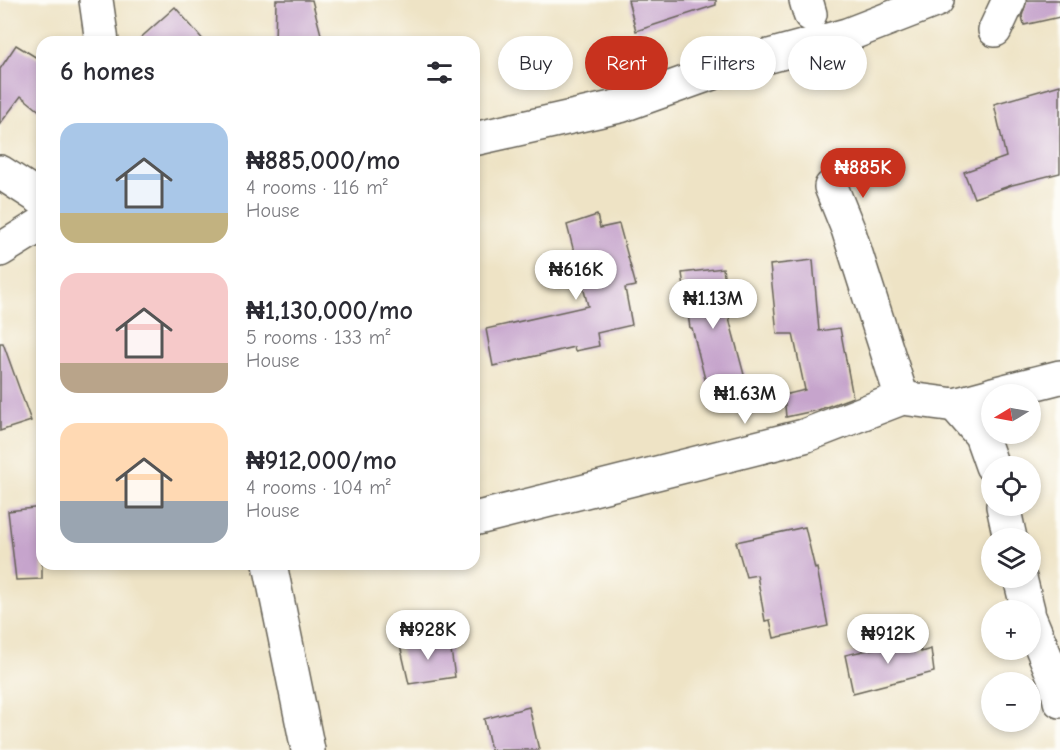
<!DOCTYPE html>
<meta charset="utf-8">
<style>
:root{--surface:#fff;--page:#f7f7f7;--text:#2b2b33;--muted:#7c7c81;--accent:#c8321e}
body{margin:0;font-family:"Comic Neue",sans-serif;background:var(--page);color:var(--text);height:100vh;display:flex;flex-direction:column;font-size:22px;white-space:nowrap}
*{box-sizing:border-box;margin:0}
p{font-size:20px;color:var(--muted)}
.icon{flex:none;width:33px;height:33px;fill:none;stroke:currentColor;stroke-width:2;stroke-linecap:round;stroke-linejoin:round}
.map{position:relative;flex:1;overflow:hidden}
.details{position:absolute;left:36px;top:36px;width:444px;height:534px;display:flex;flex-direction:column;background:var(--surface);border-radius:18px;box-shadow:0 3px 9px #0003}
.details>*{flex:none}
.hud{position:absolute;left:498px;top:36px;width:471px;height:54px;display:flex;gap:12px}
.needle{width:39px;rotate:260deg}
.tools{position:absolute;left:981px;top:384px;display:grid;gap:12px}
.tools a{display:grid;place-items:center;width:60px;height:60px;border-radius:50%;background:var(--surface);box-shadow:0 3px 9px #0003;font-size:30px}
.price{position:absolute;translate:-50% -51px;padding:0 14px;border-radius:21px;background:#fff;color:#222;font-size:20px;line-height:39px;filter:drop-shadow(0 2px 3px #0008)}
.price::after{content:'';position:absolute;left:50%;top:36px;width:18px;height:14px;margin-left:-9px;background:inherit;clip-path:polygon(0 0,100% 0,50% 100%)}
.price.on{background:var(--accent);color:#fff}
ul{padding:0;list-style:none}
li{display:flex;align-items:center;gap:18px;height:150px;padding:0 24px}
li span{display:grid;place-items:center;flex:none;width:168px;height:120px;border-radius:18px;color:#555}
li>.icon{margin-inline-start:auto}
span .icon{width:72px;height:72px;fill:#fffc;stroke-width:1}
li b{font-size:26px}
h2{display:flex;justify-content:space-between;align-items:center;height:72px;padding:0 24px;font-size:26px}
.tag{padding:0 21px;border-radius:27px;background:var(--surface);box-shadow:0 3px 9px #0003;font-size:21px;line-height:54px}
.tag.on{background:var(--accent);color:#fff}
.map>svg:first-child{display:block}
.building{fill:#c6a4cc}
.lines{fill:none;stroke-linecap:round;stroke-linejoin:round}
.minor-casing{stroke:#666257;stroke-width:36}
.minor{stroke:#fff;stroke-width:33}
</style>
<div class="map">
<svg width="1060" height="750" viewBox="0 0 1060 750">
<rect width="100%" height="100%" fill="#fdfcf7"/>
<filter id="ink" filterUnits="userSpaceOnUse"><feTurbulence type="fractalNoise" baseFrequency=".0167" numOctaves="2"/><feDisplacementMap in="SourceGraphic" scale="12" xChannelSelector="R" yChannelSelector="G"/><feConvolveMatrix kernelMatrix="1 2 1 2 8 2 1 2 1" color-interpolation-filters="sRGB"/></filter>
<filter id="wash" filterUnits="userSpaceOnUse"><feTurbulence type="fractalNoise" baseFrequency=".008" numOctaves="4" result="noise"/><feDisplacementMap in="SourceGraphic" scale="24" xChannelSelector="R" yChannelSelector="G"/><feGaussianBlur stdDeviation="1.35" result="paint"/><feColorMatrix in="noise" values="0 0 0 0 0 0 0 0 0 0 0 0 0 0 0 0 0 1.4 0 .05"/><feComposite in="paint" operator="in"/></filter>
<g filter="url(#wash)">
<rect width="100%" height="100%" fill="#eee3c5"/>
<g id="blocks">
<g class="building">
<path d="M 276,0 L 312,0 L 323,42 L 275,42 Z"/>
<path d="M 628,0 L 716,0 L 716,5 L 636,31 Z"/>
<path d="M 1027,0 L 1060,0 L 1060,17 L 1024,25 L 1022,16 Z"/>
<path d="M 175,7 L 205,42 L 136,42 Z"/>
<path d="M 16,45 L 42,61 L 42,113 L 21,96 L 0,124 L 0,69 Z"/>
<path d="M 1060,85 L 1060,173 L 1012,185 L 974,198 L 964,172 L 1006,157 L 994,104 Z"/>
<path d="M 597,215 L 600,228 L 619,224 L 636,286 L 625,288 L 632,325 L 597,333 L 599,346 L 575,351 L 574,347 L 493,366 L 486,329 L 588,306 L 567,225 Z"/>
<path d="M 813,260 L 819,331 L 840,328 L 853,397 L 818,410 L 786,417 L 784,395 L 805,390 L 793,334 L 777,334 L 770,265 Z"/>
<path d="M 723,268 L 730,322 L 747,386 L 709,395 L 692,328 L 690,328 L 682,273 Z"/>
<path d="M 0,343 L 3,343 L 31,421 L 0,431 Z"/>
<path d="M 42,507 L 42,579 L 16,580 L 8,511 Z"/>
<path d="M 805,527 L 815,569 L 817,568 L 828,626 L 774,638 L 770,620 L 765,621 L 757,575 L 746,577 L 736,542 Z"/>
<path d="M 449,637 L 455,677 L 409,684 L 400,645 Z"/>
<path d="M 918,639 L 921,652 L 931,649 L 934,672 L 853,693 L 845,655 Z"/>
<path d="M 529,707 L 539,750 L 491,750 L 484,719 Z"/>
</g>
</g>
</g>
<g filter="url(#ink)">
<use href="#blocks" fill-opacity="0" stroke="#666257" stroke-width="1.5"/>
<g class="lines">
<g class="minor-casing">
<g id="minor">
<path d="M 96,0 L 102,42"/>
<path d="M 806,0 L 810,14"/>
<path d="M 995,30 L 1009,0"/>
<path d="M 474,139 L 620,106 L 732,66 L 847,35 L 937,0"/>
<path d="M 0,172 L 42,199"/>
<path d="M 0,250 L 42,224"/>
<path d="M 993,394 L 1060,377"/>
<path d="M 902,398 L 955,405 L 992,395"/>
<path d="M 955,405 L 981,435 L 992,466"/>
<path d="M 1003,506 L 1010,538"/>
<path d="M 474,519 L 804,436 L 902,398 L 848,229 L 831,187"/>
<path d="M 270,564 L 308,750"/>
<path d="M 1020,578 L 1028,610"/>
<path d="M 1030,619 L 1056,682 L 1060,701"/>
</g>
</g>
<use href="#minor" class="minor"/>
</g>
</g>
</svg>
<div class="tools">
<a><svg class="needle" viewBox="-14 -14 28 28"><path d="M0-13l5 13h-10z" fill="#e53935"/><path d="M0 13l5-13h-10z" fill="#7c7c81"/></svg></a>
<a><svg class="icon" aria-label="locate" viewBox="0 0 24 24"><circle cx="12" cy="12" r="6"/><path d="M12 2v4M12 18v4M2 12h4M18 12h4"/></svg></a>
<a><svg class="icon" aria-label="layers" viewBox="0 0 24 24"><path d="M12 4l9 5-9 5-9-5zM3 14l9 5 9-5"/></svg></a>
<a>+</a>
<a>−</a>
</div>
<b class="price on" style="left:863px;top:199px">₦885K</b>
<b class="price" style="left:576px;top:301px">₦616K</b>
<b class="price" style="left:713px;top:330px">₦1.13M</b>
<b class="price" style="left:745px;top:425px">₦1.63M</b>
<b class="price" style="left:428px;top:661px">₦928K</b>
<b class="price" style="left:888px;top:665px">₦912K</b>
<div class="hud">
<a class="tag">Buy</a>
<a class="tag on">Rent</a>
<a class="tag">Filters</a>
<a class="tag">New</a>
</div>
<section class="details">
<h2>6 homes<svg class="icon" aria-label="filters" viewBox="0 0 24 24"><path d="M4 7h16M4 17h16"/><circle cx="9" cy="7" r="2"/><circle cx="15" cy="17" r="2"/></svg></h2>
<ul>
<li><span style="background:linear-gradient(#a9c7e8 75%,#c2b280 0)"><svg class="icon" aria-label="home" viewBox="0 0 24 24"><path d="M3 11l9-7 9 7M6 9v11h12V9"/></svg></span><div><b>₦885,000/mo</b><p>4 rooms · 116 m²</p><p>House</p></div></li>
<li><span style="background:linear-gradient(#f6c9c9 75%,#b9a48a 0)"><svg class="icon" aria-label="home" viewBox="0 0 24 24"><path d="M3 11l9-7 9 7M6 9v11h12V9"/></svg></span><div><b>₦1,130,000/mo</b><p>5 rooms · 133 m²</p><p>House</p></div></li>
<li><span style="background:linear-gradient(#ffd9b3 65%,#9aa5b1 0)"><svg class="icon" aria-label="home" viewBox="0 0 24 24"><path d="M3 11l9-7 9 7M6 9v11h12V9"/></svg></span><div><b>₦912,000/mo</b><p>4 rooms · 104 m²</p><p>House</p></div></li>
</ul>
</section>
</div>
